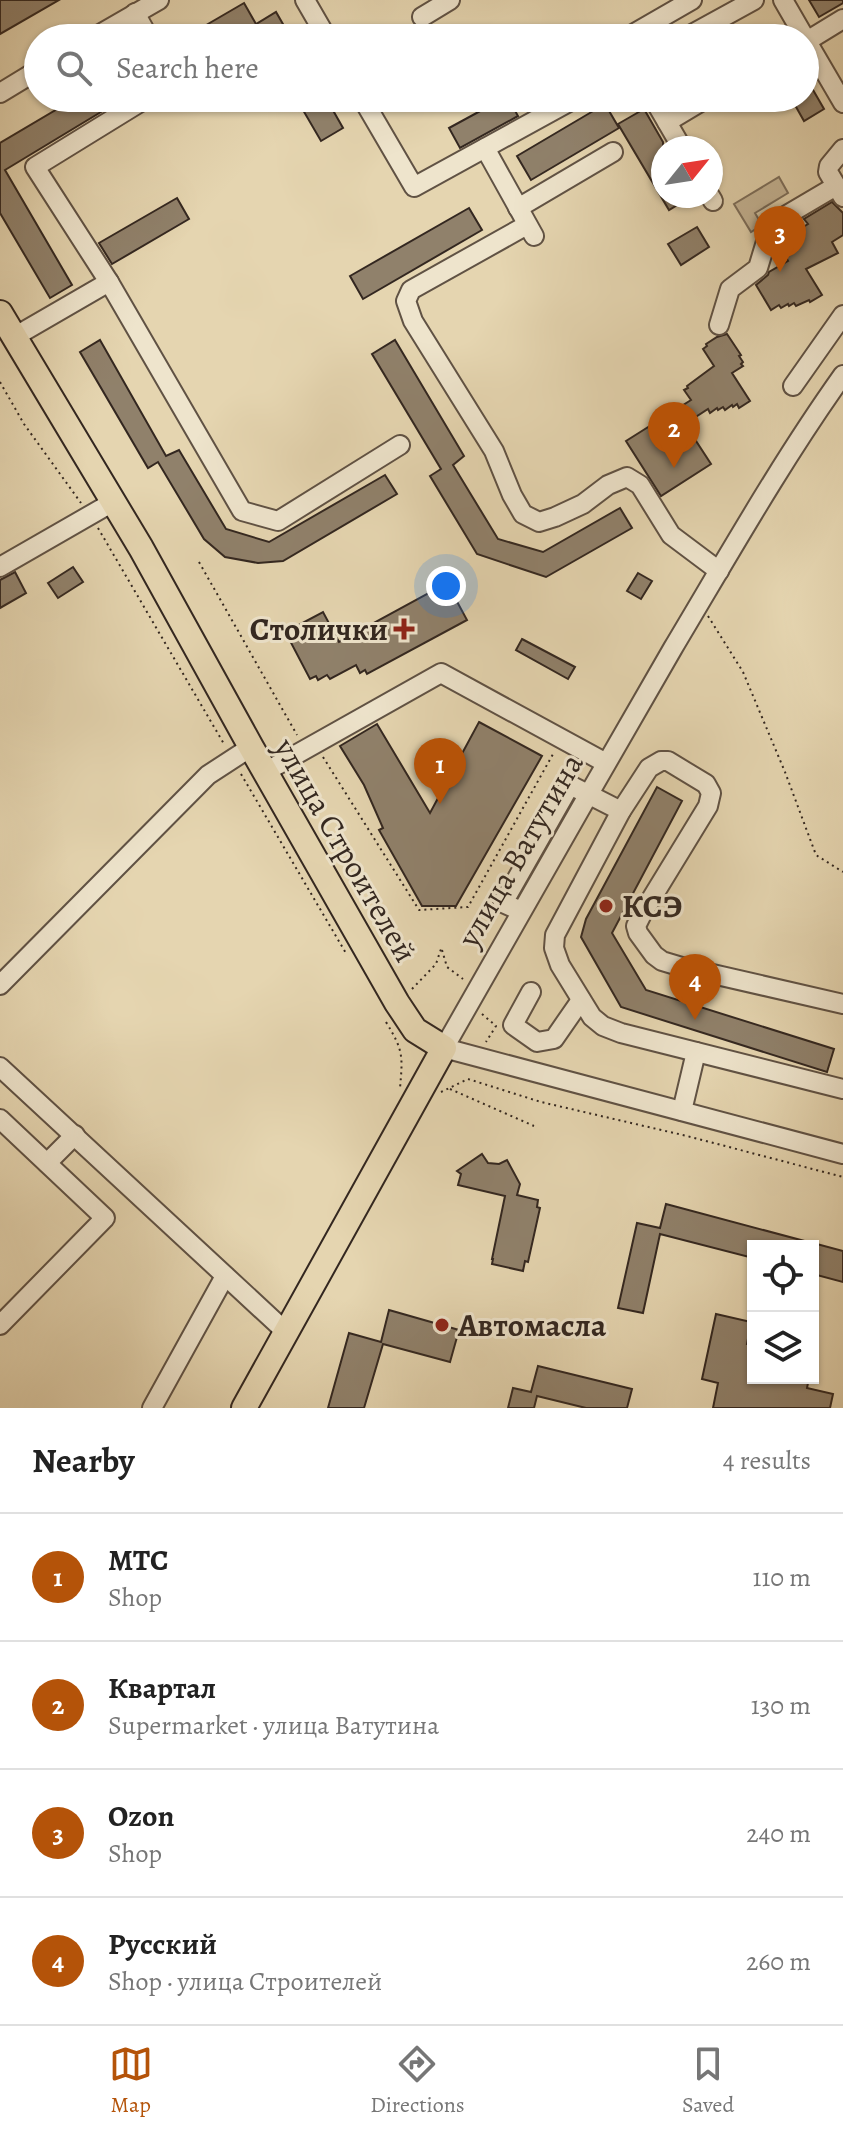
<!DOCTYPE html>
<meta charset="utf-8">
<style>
body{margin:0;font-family:Alegreya,serif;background:#f2f2f2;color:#222}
.controls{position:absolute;right:24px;bottom:24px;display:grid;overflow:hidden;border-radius:0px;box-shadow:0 2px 6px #0004}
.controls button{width:72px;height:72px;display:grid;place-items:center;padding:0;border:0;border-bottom:2px solid #e0e0e0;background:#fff;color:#222;font:40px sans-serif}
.compass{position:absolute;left:651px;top:136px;width:72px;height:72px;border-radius:50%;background:#fff;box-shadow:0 2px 6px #0004;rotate:60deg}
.you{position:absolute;left:446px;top:586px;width:28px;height:28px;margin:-20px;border:6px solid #fff;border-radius:50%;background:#1a73e8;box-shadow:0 0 0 12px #1a73e833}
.badge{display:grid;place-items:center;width:52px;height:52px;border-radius:50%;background:#b45309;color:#fff;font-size:26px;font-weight:700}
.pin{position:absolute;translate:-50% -66px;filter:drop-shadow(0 2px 4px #0008)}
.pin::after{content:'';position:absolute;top:42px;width:28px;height:24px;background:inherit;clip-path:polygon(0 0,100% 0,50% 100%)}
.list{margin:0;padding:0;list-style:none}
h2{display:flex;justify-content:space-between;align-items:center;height:104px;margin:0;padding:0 32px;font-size:34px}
h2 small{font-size:26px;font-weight:400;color:#767676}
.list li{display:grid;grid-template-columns:52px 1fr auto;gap:24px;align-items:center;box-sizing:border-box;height:128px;padding:0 32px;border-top:2px solid #e0e0e0}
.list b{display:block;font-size:30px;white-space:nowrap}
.list p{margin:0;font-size:26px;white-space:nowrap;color:#767676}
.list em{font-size:26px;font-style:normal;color:#767676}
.icon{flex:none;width:44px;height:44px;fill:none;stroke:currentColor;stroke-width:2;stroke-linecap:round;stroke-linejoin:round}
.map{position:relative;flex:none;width:843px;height:1408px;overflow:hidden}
.search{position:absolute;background:#fff;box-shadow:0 2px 6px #0004;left:24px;right:24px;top:24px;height:88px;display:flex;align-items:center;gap:20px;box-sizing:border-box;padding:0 28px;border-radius:44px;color:#767676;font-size:30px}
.sheet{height:616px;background:#fff}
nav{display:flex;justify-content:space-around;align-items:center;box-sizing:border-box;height:112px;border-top:2px solid #e0e0e0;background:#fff;font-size:22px;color:#767676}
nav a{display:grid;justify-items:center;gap:4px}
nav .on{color:#b45309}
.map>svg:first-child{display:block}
</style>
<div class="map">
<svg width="843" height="1408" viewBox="0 0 843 1408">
<rect width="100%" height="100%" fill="#e5d5b0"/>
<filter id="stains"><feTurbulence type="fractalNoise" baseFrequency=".0025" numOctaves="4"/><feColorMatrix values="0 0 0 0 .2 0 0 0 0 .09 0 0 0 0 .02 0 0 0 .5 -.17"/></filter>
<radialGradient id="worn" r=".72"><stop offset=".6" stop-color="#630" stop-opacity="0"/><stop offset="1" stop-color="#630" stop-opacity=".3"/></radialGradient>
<polygon fill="#c7b798" stroke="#7d6f5c" stroke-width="2" points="779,177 788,193 755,213 762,225 751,232 734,204"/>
<g fill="#90816b" stroke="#332720" stroke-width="2">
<polygon points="0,0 59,0 0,34"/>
<polygon points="809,0 843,0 843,3 819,17"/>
<polygon points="244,3 256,24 276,12 291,38 261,38 255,26 249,25 239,29 234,38 184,38"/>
<polygon points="805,76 824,109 804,121 791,98 805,98"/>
<polygon points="76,98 124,98 5,170 72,285 50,298 0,213 0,143"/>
<polygon points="296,98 326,98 343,128 321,141"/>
<polygon points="504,98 508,98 518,116 460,148 449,128"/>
<polygon points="605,104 619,128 531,180 517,156"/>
<polygon points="644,109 663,142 663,196 692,196 669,210 618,124"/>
<polygon points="177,198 189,219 112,264 99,243"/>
<polygon points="832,202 843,213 843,235 832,242 838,253 806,269 822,295 810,302 809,300 796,306 794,303 789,306 788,304 781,308 779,305 771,310 756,285 768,275 769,272 788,261 779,245 783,242 782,240 808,224 804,219"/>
<polygon points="469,208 482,230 363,299 350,276"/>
<polygon points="697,227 709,247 681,265 668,244"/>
<polygon points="727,334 741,355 739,356 743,362 741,364 743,366 732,373 750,401 739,408 737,404 733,407 732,405 725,410 723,407 718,410 717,408 710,413 708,409 685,424 711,464 661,496 626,441 691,400 684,390 688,388 687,386 714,366 703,349 707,346 706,344 717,337"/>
<polygon points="100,340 166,456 179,450 226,529 269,542 385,475 397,494 283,561 258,563 225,557 204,539 158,462 148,468 80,352"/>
<polygon points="395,340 464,456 453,465 498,539 543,552 620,508 632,528 546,577 477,554 430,476 441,469 372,354"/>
<polygon points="73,567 83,582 58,598 48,583"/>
<polygon points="15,572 26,593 0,608 0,580"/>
<polygon points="638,573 652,581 641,599 627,591"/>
<polygon points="447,583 467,620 367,674 365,670 360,673 356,665 330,679 327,675 318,680 316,676 310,679 288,637 298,632 295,627 323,612 339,642"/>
<polygon points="522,639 575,667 568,679 516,650"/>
<polygon points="479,722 542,756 456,906 422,906 379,830 383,828 364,785 340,746 377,724 430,813"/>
<polygon points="657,787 682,801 612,933 646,990 834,1049 827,1072 621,1007 581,937 586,919"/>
<polygon points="482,1154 488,1163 499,1164 507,1160 520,1184 517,1195 538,1200 537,1207 540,1208 528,1262 525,1261 523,1271 492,1264 493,1259 492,1259 505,1196 458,1185 461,1174 457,1171"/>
<polygon points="666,1204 812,1243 811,1246 753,1246 753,1258 660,1234 643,1313 618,1308 637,1223 660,1228"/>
<polygon points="813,1243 843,1251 843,1282 813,1274"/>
<polygon points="389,1310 459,1330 450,1362 383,1344 364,1408 328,1408 349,1333 381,1342"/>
<polygon points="716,1314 751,1322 747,1344 753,1346 753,1378 809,1378 807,1388 833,1394 830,1408 713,1408 718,1383 702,1379"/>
<polygon points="538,1366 632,1389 627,1408 586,1408 537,1396 534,1408 508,1408 513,1388 531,1392"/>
</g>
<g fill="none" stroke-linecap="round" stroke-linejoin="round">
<defs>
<g id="minor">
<polyline points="305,0 327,38"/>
<polyline points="783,0 805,38"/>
<polyline points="135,13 149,38"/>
<polyline points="422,17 450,0"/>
<polyline points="93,38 159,0"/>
<polyline points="246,38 247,37"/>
<polyline points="626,38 692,0"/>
<polyline points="685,38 754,0"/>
<polyline points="805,38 843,103"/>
<polyline points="807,41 843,19"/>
<polyline points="0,93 38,70"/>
<polyline points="362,98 414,187 576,98"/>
<polyline points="653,98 682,148"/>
<polyline points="667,122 707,98"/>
<polyline points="485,148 534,236"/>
<polyline points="843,149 829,166 828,172 843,197"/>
<polyline points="710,196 713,201"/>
<polyline points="518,208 613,152"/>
<polyline points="527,225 411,290 406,301 413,321 494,451 512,495 523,514 539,522 555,517 583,504 608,485 627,477 640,485 671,535 719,571"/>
<polyline points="109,282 242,511 278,521 400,445"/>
<polyline points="719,325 730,289 758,268 768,235 772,226 780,219 836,186"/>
<polyline points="14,337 109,282 35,167 147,98"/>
<path d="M843,375c-62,87 -115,181 -170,273 -77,133 -153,266 -229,400l399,106"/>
<polyline points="793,386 843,315"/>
<polyline points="0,567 113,502"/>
<polyline points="265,772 441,673 606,763"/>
<polyline points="521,911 503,903 570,785 621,811"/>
<polyline points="0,985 208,775 251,747"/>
<polyline points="531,992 513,1025 537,1042 554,1039 581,1000"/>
<polyline points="843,1004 682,967 662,961 654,955 638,933 636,926 642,914 708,806 711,793 706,784 668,761 661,761 649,768 621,811 555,935 554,948 560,965 592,1017 603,1026 621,1033 843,1089"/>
<polyline points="0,1067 285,1331"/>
<polyline points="682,1111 696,1052"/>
<polyline points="0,1119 105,1218 0,1325"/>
<polyline points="47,1163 75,1135"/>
<polyline points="152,1408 225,1276"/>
</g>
<polyline id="major" points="0,313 141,548 251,747 397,1003 415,1030 444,1048 244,1408"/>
</defs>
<use href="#minor" stroke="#605244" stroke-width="22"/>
<use href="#major" stroke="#332720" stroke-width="28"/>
<g stroke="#332720" stroke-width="2" stroke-dasharray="2 4" stroke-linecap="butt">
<polyline points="0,382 24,424 81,503"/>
<polyline points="98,528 224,744"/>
<polyline points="199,562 297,735"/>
<polyline points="708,616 743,672 785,772 816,855 843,872"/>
<polyline points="323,757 419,910 468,907 553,754"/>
<polyline points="241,774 347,955"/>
<polyline points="442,950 447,967 463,979"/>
<polyline points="412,989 436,964 441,949"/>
<polyline points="482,1014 496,1026 486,1042"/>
<path d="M386,1022c17,28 17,33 14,66"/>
<polyline points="450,1089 534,1126"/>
<polyline points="441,1092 468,1079 541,1102 687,1136 843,1177"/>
</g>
<use href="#minor" stroke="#eee4cc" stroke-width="18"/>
<use href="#major" stroke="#e5d5b0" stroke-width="24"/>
</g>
<g fill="#8f2418" stroke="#eee4cc" stroke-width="3">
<path d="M400 617h8v8h8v8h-8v8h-8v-8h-8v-8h8z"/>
<circle cx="606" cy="906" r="8"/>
<circle cx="442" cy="1325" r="8"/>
</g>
<g text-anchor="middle" stroke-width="6" stroke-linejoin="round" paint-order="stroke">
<g font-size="32" font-weight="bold" fill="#332720" stroke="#eee4cc" text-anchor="start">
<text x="388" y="640" text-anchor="end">Столички</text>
<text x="622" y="917">КСЭ</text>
<text x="458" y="1336">Автомасла</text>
</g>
<g font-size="32" fill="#332720" stroke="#eee4cc">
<text transform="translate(346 850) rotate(60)" y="11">улица Строителей</text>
<text transform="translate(520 850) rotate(-60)" y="11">улица Ватутина</text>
</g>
</g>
<rect width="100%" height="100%" filter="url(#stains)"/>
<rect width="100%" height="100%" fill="url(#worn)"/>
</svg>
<div class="controls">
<button><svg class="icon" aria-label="locate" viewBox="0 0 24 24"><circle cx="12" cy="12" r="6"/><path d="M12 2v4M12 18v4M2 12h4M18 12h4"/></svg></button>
<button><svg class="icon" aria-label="layers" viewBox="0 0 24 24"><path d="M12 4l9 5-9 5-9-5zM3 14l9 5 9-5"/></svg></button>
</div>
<svg class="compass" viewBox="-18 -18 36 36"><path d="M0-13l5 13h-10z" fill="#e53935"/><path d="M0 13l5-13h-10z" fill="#767676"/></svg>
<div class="you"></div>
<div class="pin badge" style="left:440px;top:804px">1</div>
<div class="pin badge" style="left:674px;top:468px">2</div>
<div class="pin badge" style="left:780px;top:272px">3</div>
<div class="pin badge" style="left:695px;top:1020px">4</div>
<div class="search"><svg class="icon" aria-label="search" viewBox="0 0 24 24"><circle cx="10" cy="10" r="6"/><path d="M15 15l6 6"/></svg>Search here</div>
</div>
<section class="sheet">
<h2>Nearby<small>4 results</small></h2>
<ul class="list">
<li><span class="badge">1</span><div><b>МТС</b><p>Shop</p></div><em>110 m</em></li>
<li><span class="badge">2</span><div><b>Квартал</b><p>Supermarket · улица Ватутина</p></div><em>130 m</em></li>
<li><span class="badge">3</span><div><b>Ozon</b><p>Shop</p></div><em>240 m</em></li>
<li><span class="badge">4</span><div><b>Русский</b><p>Shop · улица Строителей</p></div><em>260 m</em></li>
</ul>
</section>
<nav>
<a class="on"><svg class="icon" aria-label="map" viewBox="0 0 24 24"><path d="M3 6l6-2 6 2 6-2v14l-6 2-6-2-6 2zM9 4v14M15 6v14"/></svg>Map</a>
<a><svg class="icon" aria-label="directions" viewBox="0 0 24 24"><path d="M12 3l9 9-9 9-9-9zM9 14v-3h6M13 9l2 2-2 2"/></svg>Directions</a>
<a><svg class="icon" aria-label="saved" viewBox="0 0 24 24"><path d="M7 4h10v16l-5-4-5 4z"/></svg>Saved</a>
</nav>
